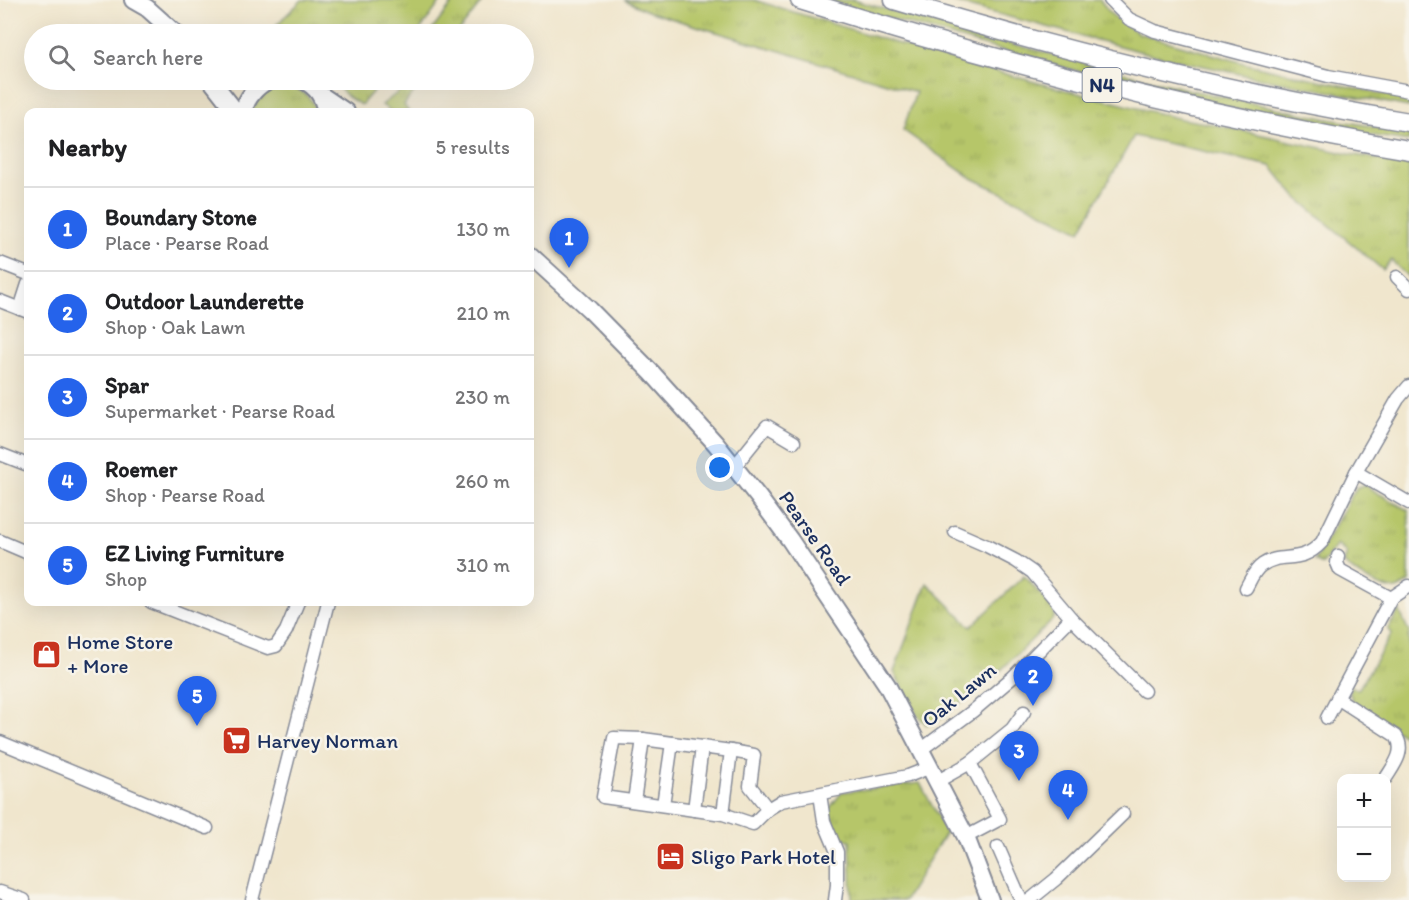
<!DOCTYPE html>
<meta charset="utf-8">
<style>
body{margin:0;font-family:Itim,sans-serif;background:#f2f2f2;color:#202124}
.controls{position:absolute;right:18px;bottom:18px;display:grid;overflow:hidden;border-radius:12px;box-shadow:0 6px 24px #0002}
.controls button{width:54px;height:54px;display:grid;place-items:center;padding:0;border:0;border-bottom:2px solid #e0e0e0;background:#fff;color:#202124;font:30px sans-serif}
.you{position:absolute;left:720px;top:468px;width:21px;height:21px;margin:-15px;border:4px solid #fff;border-radius:50%;background:#1a73e8;box-shadow:0 0 0 9px #1a73e833}
.badge{display:grid;place-items:center;width:39px;height:39px;border-radius:50%;background:#2563eb;color:#fff;font-size:20px;font-weight:700}
.pin{position:absolute;translate:-50% -50px;filter:drop-shadow(0 2px 3px #0008)}
.pin::after{content:'';position:absolute;top:32px;width:21px;height:18px;background:inherit;clip-path:polygon(0 0,100% 0,50% 100%)}
.list{margin:0;padding:0;list-style:none}
h2{display:flex;justify-content:space-between;align-items:center;height:78px;margin:0;padding:0 24px;font-size:26px}
h2 small{font-size:20px;font-weight:400;color:#757577}
.list li{display:grid;grid-template-columns:39px 1fr auto;gap:18px;align-items:center;box-sizing:border-box;height:84px;padding:0 24px;border-top:2px solid #e0e0e0}
.list b{display:block;font-size:22px;white-space:nowrap}
.list p{margin:0;font-size:20px;white-space:nowrap;color:#757577}
.list em{font-size:20px;font-style:normal;color:#757577}
.icon{flex:none;width:33px;height:33px;fill:none;stroke:currentColor;stroke-width:2;stroke-linecap:round;stroke-linejoin:round}
.map{position:relative;flex:none;width:1409px;height:900px;overflow:hidden}
.search{position:absolute;background:#fff;box-shadow:0 6px 24px #0002;left:24px;top:24px;width:510px;height:66px;display:flex;align-items:center;gap:15px;box-sizing:border-box;padding:0 21px;border-radius:33px;color:#757577;font-size:22px}
.panel{position:absolute;background:#fff;box-shadow:0 6px 24px #0002;left:24px;top:108px;width:510px;height:498px;border-radius:12px}
.map>svg:first-child{display:block}
</style>
<div class="map">
<svg width="1409" height="900" viewBox="0 0 1409 900">
<defs>
<pattern id="grass-tufts" width="24" height="20" patternUnits="userSpaceOnUse" patternTransform="scale(1.5)"><rect width="24" height="20" fill="#b6c669"/><path d="M3 7l-1-3M5 7V3M7 7l1-3M15 17l-1-3M17 17v-4M19 17l1-3" fill="none" stroke="#9caa5d"/></pattern>
</defs>
<rect width="100%" height="100%" fill="#f7f3e8"/>
<filter id="ink" filterUnits="userSpaceOnUse"><feTurbulence type="fractalNoise" baseFrequency=".0167" numOctaves="2"/><feDisplacementMap in="SourceGraphic" scale="12" xChannelSelector="R" yChannelSelector="G"/><feConvolveMatrix kernelMatrix="1 2 1 2 8 2 1 2 1" color-interpolation-filters="sRGB"/></filter>
<filter id="wash" filterUnits="userSpaceOnUse"><feTurbulence type="fractalNoise" baseFrequency=".008" numOctaves="4" result="noise"/><feDisplacementMap in="SourceGraphic" scale="24" xChannelSelector="R" yChannelSelector="G"/><feGaussianBlur stdDeviation="1.35" result="paint"/><feColorMatrix in="noise" values="0 0 0 0 0 0 0 0 0 0 0 0 0 0 0 0 0 1.4 0 .05"/><feComposite in="paint" operator="in"/></filter>
<g filter="url(#wash)">
<rect width="100%" height="100%" fill="#f0e6cd"/>
<g fill="url(#grass-tufts)" stroke="#687a64" stroke-width="1.5">
<polygon points="302,0 442,0 417,34 267,34"/>
<polygon points="455,0 483,0 457,34 429,34"/>
<polygon points="624,0 754,0 932,54 1050,86 1181,119 1212,124 1349,154 1409,164 1409,278 1391,260 1383,270 1296,197 1271,166 1134,136 1080,231 968,176 903,130 916,92 650,12"/>
<path d="M826,0h27l136,38 201,52 143,30 76,12v9c-198,-28 -391,-85 -583,-141z"/>
<polygon points="945,0 1100,0 1112,15 1138,33 1247,64 1409,100 1409,107 1240,74 1146,53"/>
<polygon points="332,80 383,80 361,105 348,97"/>
<polygon points="410,80 423,80 404,105 409,112 392,112 382,105 406,86"/>
<path d="M279,86c18,0 33,8 37,26h-64c4,-14 13,-21 27,-26z"/>
<path d="M1364,485l45,26v71c-4,2 -9,6 -13,7 -12,3 -44,-17 -52,-26l3,-10 -10,-8 -15,20 -7,-4 38,-68 4,-6z"/>
<polygon points="1024,576 1054,609 1054,618 999,672 934,724 927,725 917,715 894,672 927,583 971,627"/>
<polygon points="1399,610 1409,632 1409,739 1352,701 1349,690 1351,686 1358,690 1392,633 1388,629"/>
<polygon points="920,783 946,832 905,900 852,900 850,840 837,837 829,809 842,792"/>
</g>
</g>
<g filter="url(#ink)">
<g fill="none" stroke-linecap="round" stroke-linejoin="round">
<defs>
<g id="minor">
<polyline points="1110,0 1129,19 1155,31 1328,76 1409,91"/>
<polyline points="0,263 28,274"/>
<polyline points="1397,277 1409,289"/>
<polyline points="0,301 28,312"/>
<polyline points="20,309 28,284"/>
<polyline points="0,454 28,465"/>
<polyline points="734,467 767,426 794,442"/>
<polyline points="1356,472 1409,503"/>
<polyline points="955,532 987,546 1016,561 1032,572 1071,618 1144,691"/>
<polyline points="0,541 28,553"/>
<polyline points="1338,556 1337,563 1340,570 1391,598"/>
<path d="M1246,588c4,-7 8,-18 16,-23 20,-14 38,1 60,-23l34,-70 42,-73 11,-13"/>
<polyline points="151,602 268,648 276,646 286,631 298,602"/>
<path d="M1337,698l59,38c10,15 -2,29 -10,42"/>
<polyline points="1327,718 1391,598 1409,586"/>
<polyline points="0,742 207,828"/>
<polyline points="922,749 973,711 1013,677 1071,618"/>
<polyline points="731,751 754,755 750,786 768,809"/>
<polyline points="970,763 1012,729 1024,712"/>
<polyline points="938,781 970,763 1000,819 966,837"/>
<polyline points="820,794 824,821 837,852 837,885 835,900"/>
<polyline points="634,801 643,739"/>
<polyline points="663,805 672,743"/>
<polyline points="694,810 702,747"/>
<polyline points="723,814 731,751 643,739 614,738 603,797 723,814 753,824 768,809 781,801 908,776 931,767"/>
<polyline points="998,847 1021,900"/>
<polyline points="0,892 24,900"/>
<polyline points="252,900 328,602"/>
<polyline points="1030,900 1056,879 1123,814"/>
</g>
<g id="major">
<polyline points="133,0 147,8 176,34"/>
<polyline points="211,80 236,112"/>
<path d="M303,80c14,7 20,17 23,32"/>
<polyline points="321,95 346,112"/>
<path d="M243,112c4,-15 12,-25 26,-32"/>
<polyline points="530,255 590,310 652,373 716,444 759,498 790,540 887,685 966,837 990,900"/>
</g>
<g id="highway">
<path d="M800,0c200,63 403,115 609,150"/>
<path d="M894,0c168,51 341,94 515,122"/>
</g>
</defs>
<use href="#minor" stroke="#868a96" stroke-width="15"/>
<use href="#major" stroke="#868a96" stroke-width="20"/>
<use href="#highway" stroke="#868a96" stroke-width="21"/>
<use href="#minor" stroke="#fff" stroke-width="12"/>
<use href="#major" stroke="#fff" stroke-width="16"/>
<use href="#highway" stroke="#fff" stroke-width="18"/>
</g>
</g>
<defs>
<symbol id="shop-square" viewBox="-11 -11 22 22"><rect x="-9" y="-9" width="18" height="18" rx="4" fill="#c8321e" stroke="#f7f3e8"/><path d="M-5-2.5h2.3a2.7 3.5 0 0 1 5.4 0H5L5.5 6h-11ZM-1.5-2.5h3a1.5 2.3 0 0 0-3 0Z" fill="#fff"/></symbol>
<symbol id="supermarket-square" viewBox="-11 -11 22 22"><rect x="-9" y="-9" width="18" height="18" rx="4" fill="#c8321e" stroke="#f7f3e8"/><path d="M-6-5.5h2.5l.6 2H6L4.5 2H-2.5L-4.4-4H-6ZM-1.5 3.2a1.3 1.3 0 1 0 .1 0ZM3 3.2a1.3 1.3 0 1 0 .1 0Z" fill="#fff"/></symbol>
<symbol id="hotel-square" viewBox="-11 -11 22 22"><rect x="-9" y="-9" width="18" height="18" rx="4" fill="#c8321e" stroke="#f7f3e8"/><path d="M-6-4.5h1.5V1H6V5H4.5V3h-9V5H-6ZM-4 0a1.8 1.8 0 1 1 3.6 0ZM.5 0V-2.5h3Q6-2.5 6 0Z" fill="#fff"/></symbol>
</defs>
<g fill-rule="evenodd">
<use href="#shop-square" x="30" y="638" width="33" height="33"/>
<use href="#supermarket-square" x="220" y="724" width="33" height="33"/>
<use href="#hotel-square" x="654" y="840" width="33" height="33"/>
</g>
<g text-anchor="middle" stroke-width="5" stroke-linejoin="round" paint-order="stroke">
<rect fill="#f7f3e8" stroke="#5d6a87" stroke-width="1.5" x="1082.5" y="68" width="39" height="34" rx="4.5"/>
<g font-size="20" font-weight="bold" fill="#1b2f5e">
<text x="1102" y="92">N4</text>
</g>
<g font-size="21" fill="#1b2f5e" stroke="#f7f3e8">
<text transform="translate(815 538) rotate(55)" y="7">Pearse Road</text>
<text transform="translate(959 695) rotate(-39)" y="7">Oak Lawn</text>
</g>
<g font-size="21" fill="#1b2f5e" stroke="#f7f3e8" text-anchor="start">
<text x="67" y="649">Home Store<tspan x="67" dy="24">+ More</tspan></text>
<text x="257" y="748">Harvey Norman</text>
<text x="691" y="864">Sligo Park Hotel</text>
</g>
</g>
</svg>
<div class="controls">
<button>+</button>
<button>−</button>
</div>
<div class="you"></div>
<div class="pin badge" style="left:569px;top:268px">1</div>
<div class="pin badge" style="left:1033px;top:706px">2</div>
<div class="pin badge" style="left:1019px;top:781px">3</div>
<div class="pin badge" style="left:1068px;top:820px">4</div>
<div class="pin badge" style="left:197px;top:726px">5</div>
<div class="search"><svg class="icon" aria-label="search" viewBox="0 0 24 24"><circle cx="10" cy="10" r="6"/><path d="M15 15l6 6"/></svg>Search here</div>
<section class="panel">
<h2>Nearby<small>5 results</small></h2>
<ul class="list">
<li><span class="badge">1</span><div><b>Boundary Stone</b><p>Place · Pearse Road</p></div><em>130 m</em></li>
<li><span class="badge">2</span><div><b>Outdoor Launderette</b><p>Shop · Oak Lawn</p></div><em>210 m</em></li>
<li><span class="badge">3</span><div><b>Spar</b><p>Supermarket · Pearse Road</p></div><em>230 m</em></li>
<li><span class="badge">4</span><div><b>Roemer</b><p>Shop · Pearse Road</p></div><em>260 m</em></li>
<li><span class="badge">5</span><div><b>EZ Living Furniture</b><p>Shop</p></div><em>310 m</em></li>
</ul>
</section>
</div>
